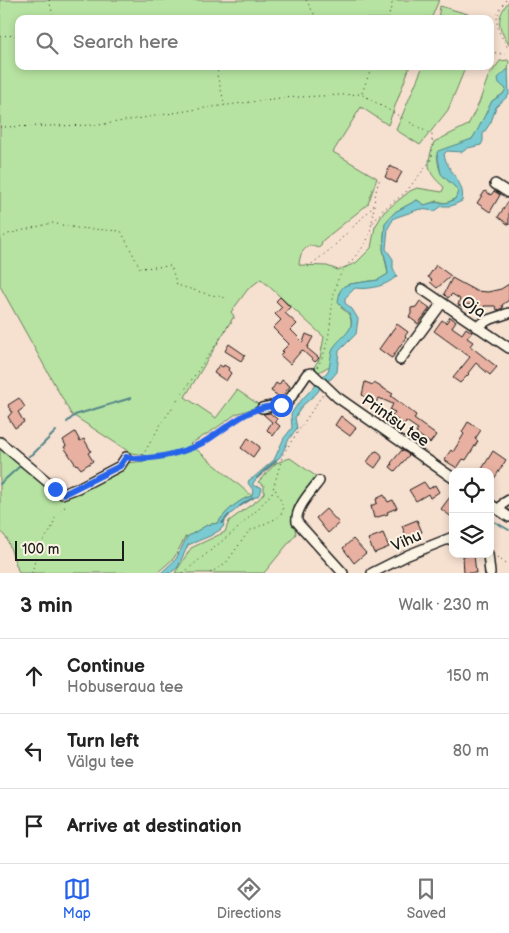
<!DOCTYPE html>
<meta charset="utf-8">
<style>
body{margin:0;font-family:"Balsamiq Sans",sans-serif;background:#f2f2f2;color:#222}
.controls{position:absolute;right:15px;bottom:15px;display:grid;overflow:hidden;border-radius:10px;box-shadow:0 2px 8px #0003}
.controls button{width:45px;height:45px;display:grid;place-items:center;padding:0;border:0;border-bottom:1px solid #e0e0e0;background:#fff;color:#222;font:25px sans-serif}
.scale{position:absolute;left:15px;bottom:12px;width:109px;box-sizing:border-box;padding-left:5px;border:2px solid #1c1c1c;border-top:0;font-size:14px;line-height:18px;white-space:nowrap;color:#1c1c1c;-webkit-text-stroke:4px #fcf5e5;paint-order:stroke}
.stop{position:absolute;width:15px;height:15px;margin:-11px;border:4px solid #2563eb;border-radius:50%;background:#fff}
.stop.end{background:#2563eb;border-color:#fff;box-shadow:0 1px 5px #0008}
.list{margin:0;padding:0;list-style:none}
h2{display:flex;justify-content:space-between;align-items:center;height:65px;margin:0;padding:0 20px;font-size:21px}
h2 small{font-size:16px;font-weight:400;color:#767676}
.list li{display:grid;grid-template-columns:32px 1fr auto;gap:15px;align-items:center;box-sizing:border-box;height:75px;padding:0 20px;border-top:1px solid #e0e0e0}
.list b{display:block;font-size:19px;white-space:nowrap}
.list p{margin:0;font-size:16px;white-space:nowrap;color:#767676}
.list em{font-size:16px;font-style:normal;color:#767676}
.icon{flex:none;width:28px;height:28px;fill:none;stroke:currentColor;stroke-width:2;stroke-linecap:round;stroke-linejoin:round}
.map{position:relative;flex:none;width:509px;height:573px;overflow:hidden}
.search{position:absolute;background:#fff;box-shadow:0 2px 8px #0003;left:15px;right:15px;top:15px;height:55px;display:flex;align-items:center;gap:12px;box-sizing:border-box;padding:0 18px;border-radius:10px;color:#767676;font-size:19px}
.sheet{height:290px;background:#fff}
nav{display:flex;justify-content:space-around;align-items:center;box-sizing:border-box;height:70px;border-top:1px solid #e0e0e0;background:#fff;font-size:14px;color:#767676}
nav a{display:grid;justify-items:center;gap:2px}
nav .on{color:#2563eb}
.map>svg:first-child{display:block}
</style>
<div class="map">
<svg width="509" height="573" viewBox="0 0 509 573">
<rect width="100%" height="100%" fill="#f6e0d0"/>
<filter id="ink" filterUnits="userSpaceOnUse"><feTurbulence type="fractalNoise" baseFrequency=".02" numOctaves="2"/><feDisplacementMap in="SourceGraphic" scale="10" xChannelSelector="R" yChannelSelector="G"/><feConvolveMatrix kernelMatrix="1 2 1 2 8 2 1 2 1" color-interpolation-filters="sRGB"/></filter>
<g filter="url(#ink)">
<g fill="#b6e3a1" stroke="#69805e">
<path d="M0,0h439l-8,19h-412v47h391l-22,59 -27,-18 -28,45 44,26 -9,26 -46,37 -1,5 -3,2 -8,-3c-9,6 -10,10 -11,20l28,1 11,4 18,-7 15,-15 4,-21 9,-15 26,-21 7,-3 25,4 2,-5c-19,-16 -17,-23 -10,-45l34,-17 11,-22 9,-26 12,-16 8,-1 1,2 -3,27 -3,5 -11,7 -13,28 -7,10 -35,14c1,8 1,18 7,24 5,5 11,8 14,15l-3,7 -9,4 -9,-2 -12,4 -8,-5 -22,12 -10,11 -2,26 5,25 -10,6 -28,4 -9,24c9,5 12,12 9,22l-17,20 -2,15 -12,7 -5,-5 6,-9 4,-21 -63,-58 -13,10 -17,23 3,4 -49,81 31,21 21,-28 24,16 -25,8 -24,17 -22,13 62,52c-13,3 -28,17 -34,27l-11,2 -20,12 -1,-1 -12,22 -17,15h-138l-12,-34 -7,-9v-84l57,48 70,-31 17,-2 1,-6 -14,-2 -60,-39 -71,-128z"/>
<path d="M509,1v44c-11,-18 -14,-26 0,-44z"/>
<polygon points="440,6 478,17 478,19 438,19"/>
<polygon points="423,66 466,66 448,110 420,145 396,130"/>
<polygon points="290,458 317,477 293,516 296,534 264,573 175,573 191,548 225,532 229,521 259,499 264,493 264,485 258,482 276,463"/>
</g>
<path fill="#79cbd1" stroke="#548589" d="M508,69l1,26 -13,12 -5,15 -8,12v7l-2,4 -13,3 -6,4 -15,-1 -3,3c3,18 22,28 18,47l-11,5h-9l-7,5 -15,-2 -26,9 -6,10 -2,21 7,10v9l4,8c-11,10 -27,14 -42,12l-10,10v5l7,6 6,10 -2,15 -17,17 -2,21 -6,7 -7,3 -7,11 -14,12 -6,9 -2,4 2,10 -8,11 -9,18 -17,14 -10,12v3l8,1 1,2 -4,7 -12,5 -20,17 -3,9 -3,3 -10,6 -22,9 -10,22 -7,6h-10l15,-14 11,-22 20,-12 11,-2c6,-10 21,-24 34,-27l1,-6 -5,-7 1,-3 4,-2 21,-18 10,-22 8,-10 -1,-14 6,-9 31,-34c3,-8 2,-17 6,-24 7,-11 24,-18 15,-33 -3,-5 -8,-6 -11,-12l2,-11 4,-5 6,-2 28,-4 10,-6 -1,-8 -4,-17 2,-26 10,-11 22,-12 8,5c13,-6 18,2 30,-6l3,-7 -1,-3 -16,-15 -4,-21 1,-2 34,-12 6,-10 14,-28 11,-7 3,-5 -7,-6 -1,-5z"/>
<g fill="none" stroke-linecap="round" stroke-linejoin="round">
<g stroke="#548589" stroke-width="2">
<polyline points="67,422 75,415 131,398"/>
<polyline points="29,456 33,454 56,431"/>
<polyline points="257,478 276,461"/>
<polyline points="0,484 20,466"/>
<polyline points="240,506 253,498"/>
<polyline points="495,522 509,530"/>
<polyline points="222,523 229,515"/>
</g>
</g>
<g fill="#e8b0a0" stroke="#1c1c1c">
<polygon points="390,166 402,172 396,183 385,177"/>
<polygon points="485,191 491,195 494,191 500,195 490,212 477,203"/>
<polygon points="509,200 509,225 498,217"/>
<polygon points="436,265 451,276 437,288 430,282 432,280 428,277"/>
<polygon points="452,278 476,291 488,292 501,289 509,284 509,300 502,305 503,308 497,310 495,306 484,306 483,311 477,311 477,308 472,305 466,304 464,307 458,305 460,299 452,294 448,298 444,294"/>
<polygon points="280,297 290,307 285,313 297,324 291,330 303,342 306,334 313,337 307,348 319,358 315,362 302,350 290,364 280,355 283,352 282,351 289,344 273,328 281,320 275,314 282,307 276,301"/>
<polygon points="420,301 430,308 418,324 409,317 411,314 411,308 416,307"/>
<polygon points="450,317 456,321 452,327 462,334 466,328 472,332 467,338 473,342 470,346 497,367 490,375 476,363 468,373 469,374 460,383 453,378 470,357 434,331 442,320 446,323"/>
<polygon points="397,324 408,332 405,336 406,337 392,358 390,357 379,349"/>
<polygon points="229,344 245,355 241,361 225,351"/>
<polygon points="219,365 223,367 224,365 229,368 228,370 231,373 226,381 214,373"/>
<polygon points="282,380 290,386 281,398 271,391 276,383 279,385"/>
<polygon points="365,382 373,385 374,383 393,394 391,396 416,415 414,419 436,435 430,443 416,433 418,429 406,421 404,425 392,416 395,412 390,410 393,404 379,398 375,404 366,399 366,398 362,395"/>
<polygon points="19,398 25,407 18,412 24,422 15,428 8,417 12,412 8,405"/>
<polygon points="270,413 277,419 275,422 280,426 273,436 267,430 272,422 263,414"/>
<polygon points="341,416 356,428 350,436 335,425"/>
<polygon points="468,422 481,430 475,439 478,441 466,460 463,459 457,468 444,460 451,450 453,452 464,434 462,432"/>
<polygon points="75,432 80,441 84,439 91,451 88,453 93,461 81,469 77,464 76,465 64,447 66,446 63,440"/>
<polygon points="248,438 260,447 253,457 241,448"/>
<polygon points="402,450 409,455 395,471 390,467 392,464 391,463"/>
<polygon points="377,451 381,454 382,458 375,468 367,462 374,452"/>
<polygon points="493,451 506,460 490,485 490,472 480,472"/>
<polygon points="424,482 429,489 435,485 439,492 430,498 428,494 416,501 409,490"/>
<polygon points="453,493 453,518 441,509"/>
<polygon points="384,495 388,502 393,500 397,508 387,512 388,514 374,518 371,506 377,503 376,499"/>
<polygon points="326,509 339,523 328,533 316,518"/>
<polygon points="417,520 422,532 407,538 402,526"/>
<polygon points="383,533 389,547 374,553 368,539"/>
<polygon points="353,539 366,553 354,563 343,548"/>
<polygon points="474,555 476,573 464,573 463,556"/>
</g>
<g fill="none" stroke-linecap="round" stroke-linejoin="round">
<defs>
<g id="minor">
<polyline points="495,184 509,193"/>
<polyline points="422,289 509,348"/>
<polyline points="476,327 488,320 509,313"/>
<polyline points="400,360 442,303"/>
<polyline points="262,408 287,403 307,374 312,373 337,397 453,478"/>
<polyline points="0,442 62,494 78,488 120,466 126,457"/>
<path d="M319,481c-8,11 -24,27 -22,41l46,51"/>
<polyline points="490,504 509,517"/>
<polyline points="499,510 504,503 509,500"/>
<polyline points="488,554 490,573"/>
<polyline points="372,573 408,555 453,537"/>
</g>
</defs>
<use href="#minor" stroke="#1c1c1c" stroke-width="12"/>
<g stroke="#1c1c1c" stroke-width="1" stroke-dasharray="1 4" stroke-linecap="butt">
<polyline points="49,0 54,19"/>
<polyline points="306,0 317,19"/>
<path d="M506,0c-16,20 -8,30 3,50"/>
<polyline points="388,19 393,0"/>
<polyline points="0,36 19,35"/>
<polyline points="490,52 509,55"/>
<polyline points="219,66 217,75 225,105"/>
<polyline points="362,93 372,66"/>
<polyline points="0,127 99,125 198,109 280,98 361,94 432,135 432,158 429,163 405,193 383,210 372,224"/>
<polyline points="0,239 8,234 52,223 77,228 121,231 140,268 171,266 177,285 207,294 227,298"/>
<polyline points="308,267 332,248 374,206"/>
<path d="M317,367c17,-25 11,-58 20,-85 5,-15 24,-28 31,-44 5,-14 5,-27 7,-41 1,-7 3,-13 5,-19"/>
<path d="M135,459c19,3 58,-10 75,-21 15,-9 26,-21 43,-27"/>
<polyline points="140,460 161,424 235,317"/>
<polyline points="490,521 493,517"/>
<polyline points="490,525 492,546"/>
<polyline points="497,557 509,566"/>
<polyline points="32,573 38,548 51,530 57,513 65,507 65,503"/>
<polyline points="183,573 237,529 257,510 272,493 283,454 323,394"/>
<polyline points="210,573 226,563 249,531 275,519 280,515 283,511 282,503 274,487"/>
</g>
<use href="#minor" stroke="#fcf5e5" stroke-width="9"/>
</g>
</g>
<g fill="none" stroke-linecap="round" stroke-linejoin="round" filter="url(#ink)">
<path stroke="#2563eb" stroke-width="6" d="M55,489l9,5 56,-28 6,-9c25,5 65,-5 86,-20 25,-17 37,-30 69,-32"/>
</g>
<g text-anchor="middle" stroke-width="4" stroke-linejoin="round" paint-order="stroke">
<g font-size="16" fill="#1c1c1c" stroke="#fcf5e5">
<text transform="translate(474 306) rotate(34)" y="6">Oja</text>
<text transform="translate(396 420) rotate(35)" y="6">Printsu tee</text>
<text transform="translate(406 540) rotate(-24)" y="6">Vihu</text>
</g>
</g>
</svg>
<div class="controls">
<button><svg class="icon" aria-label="locate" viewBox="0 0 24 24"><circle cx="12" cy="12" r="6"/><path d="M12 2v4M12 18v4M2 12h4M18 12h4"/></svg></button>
<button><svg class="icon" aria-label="layers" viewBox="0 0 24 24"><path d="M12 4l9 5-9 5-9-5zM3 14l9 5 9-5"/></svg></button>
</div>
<div class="scale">100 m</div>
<div class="stop" style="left:281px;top:405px"></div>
<div class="stop end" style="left:55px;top:489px"></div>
<div class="search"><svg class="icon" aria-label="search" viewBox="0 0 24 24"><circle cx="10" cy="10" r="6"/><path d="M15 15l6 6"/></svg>Search here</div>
</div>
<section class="sheet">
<h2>3 min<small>Walk · 230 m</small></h2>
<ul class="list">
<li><svg class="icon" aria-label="ahead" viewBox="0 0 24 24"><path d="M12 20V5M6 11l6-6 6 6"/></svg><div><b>Continue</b><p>Hobuseraua tee</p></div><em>150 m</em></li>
<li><svg class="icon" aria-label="left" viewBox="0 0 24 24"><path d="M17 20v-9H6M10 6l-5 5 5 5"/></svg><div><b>Turn left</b><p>Välgu tee</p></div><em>80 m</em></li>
<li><svg class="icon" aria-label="arrive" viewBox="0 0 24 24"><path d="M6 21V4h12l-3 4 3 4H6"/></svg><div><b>Arrive at destination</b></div></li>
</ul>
</section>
<nav>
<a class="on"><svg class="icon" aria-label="map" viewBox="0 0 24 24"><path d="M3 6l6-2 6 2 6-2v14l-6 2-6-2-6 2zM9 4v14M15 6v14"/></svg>Map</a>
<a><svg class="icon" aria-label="directions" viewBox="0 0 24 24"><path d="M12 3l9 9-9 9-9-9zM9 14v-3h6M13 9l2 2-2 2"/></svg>Directions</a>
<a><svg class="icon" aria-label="saved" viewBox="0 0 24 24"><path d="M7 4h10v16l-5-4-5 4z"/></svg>Saved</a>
</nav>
